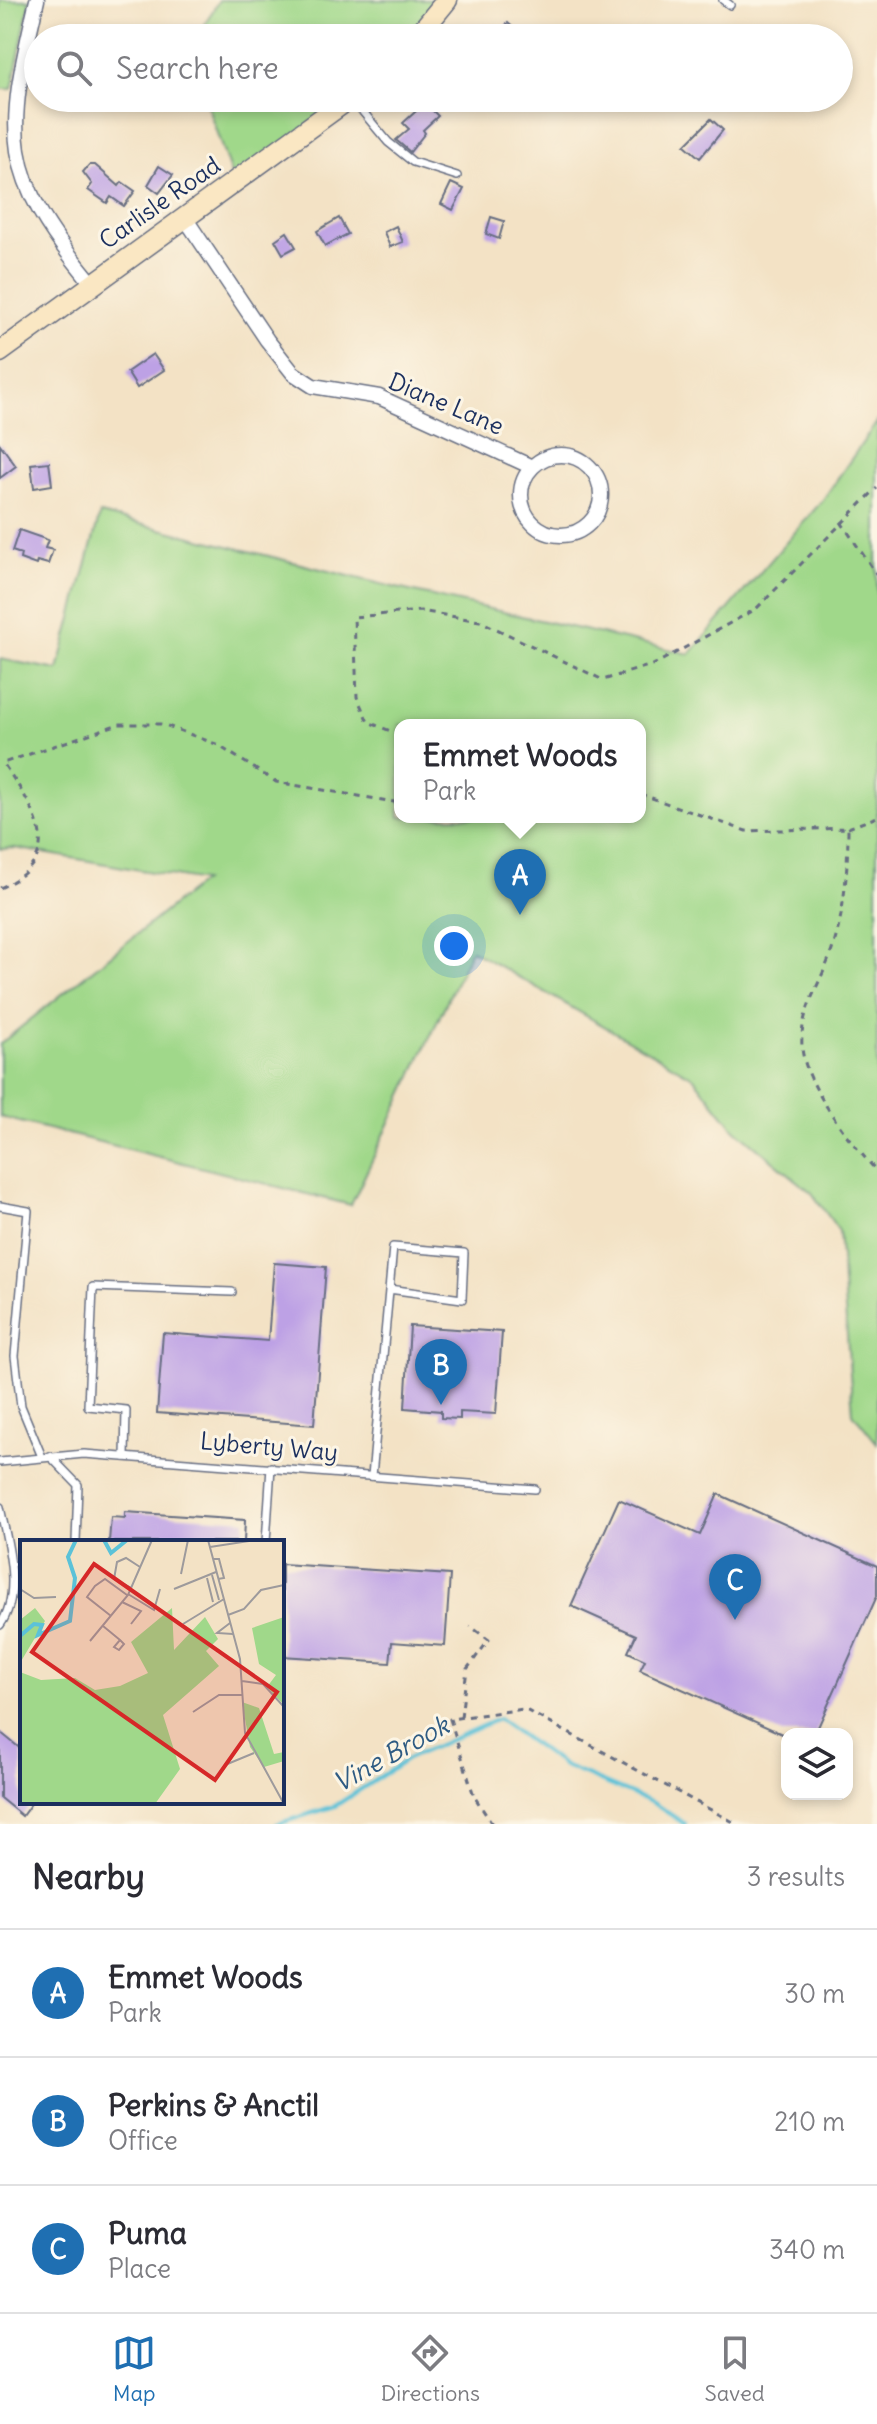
<!DOCTYPE html>
<style>
body{margin:0;font-family:Delius,sans-serif;background:#f7f7f7;color:#2b2b33}
.controls{position:absolute;right:24px;bottom:24px;display:grid;overflow:hidden;border-radius:16px;box-shadow:0 4px 12px #0003}
.controls button{width:72px;height:72px;display:grid;place-items:center;padding:0;border:0;border-bottom:2px solid #e1e1e2;background:#fff;color:#2b2b33;font:40px sans-serif}
.you{position:absolute;left:454px;top:946px;width:28px;height:28px;margin:-20px;border:6px solid #fff;border-radius:50%;background:#1a73e8;box-shadow:0 0 0 12px #1a73e833}
.badge{display:grid;place-items:center;width:52px;height:52px;border-radius:50%;background:#1f6fb2;color:#fff;font-size:26px;font-weight:700}
.pin{position:absolute;translate:-50% -66px;filter:drop-shadow(0 2px 4px #0008)}
.pin::after{content:'';position:absolute;top:42px;width:28px;height:24px;background:inherit;clip-path:polygon(0 0,100% 0,50% 100%)}
.popup{position:absolute;left:394px;top:719px;width:252px;height:104px;box-sizing:border-box;display:grid;place-content:center;border-radius:16px;background:#fff;filter:drop-shadow(0 2px 6px #0005);font-size:26px;white-space:nowrap;color:#7c7c81}
.popup b{font-size:30px;color:#2b2b33}
.popup::after{content:'';position:absolute;left:50%;top:100%;margin-left:-16px;border:16px solid transparent;border-top-color:#fff}
.list{margin:0;padding:0;list-style:none}
h2{display:flex;justify-content:space-between;align-items:center;height:104px;margin:0;padding:0 32px;font-size:34px}
h2 small{font-size:26px;font-weight:400;color:#7c7c81}
.list li{display:grid;grid-template-columns:52px 1fr auto;gap:24px;align-items:center;box-sizing:border-box;height:128px;padding:0 32px;border-top:2px solid #e1e1e2}
.list b{display:block;font-size:30px;white-space:nowrap}
.list p{margin:0;font-size:26px;white-space:nowrap;color:#7c7c81}
.list em{font-size:26px;font-style:normal;color:#7c7c81}
.icon{flex:none;width:44px;height:44px;fill:none;stroke:currentColor;stroke-width:2;stroke-linecap:round;stroke-linejoin:round}
.map{position:relative;flex:none;width:877px;height:1824px;overflow:hidden}
.search{position:absolute;background:#fff;box-shadow:0 4px 12px #0003;left:24px;right:24px;top:24px;height:88px;display:flex;align-items:center;gap:20px;box-sizing:border-box;padding:0 28px;border-radius:44px;color:#7c7c81;font-size:30px}
.sheet{height:488px;background:#fff}
nav{display:flex;justify-content:space-around;align-items:center;box-sizing:border-box;height:112px;border-top:2px solid #e1e1e2;background:#fff;font-size:22px;color:#7c7c81}
nav a{display:grid;justify-items:center;gap:4px}
nav .on{color:#1f6fb2}
.map>svg:first-child{display:block}
</style>
<div class="map">
<svg width="877" height="1824" viewBox="0 0 877 1824">
<rect width="100%" height="100%" fill="#fcf5e5"/>
<filter id="ink" filterUnits="userSpaceOnUse"><feTurbulence type="fractalNoise" baseFrequency=".0125" numOctaves="2"/><feDisplacementMap in="SourceGraphic" scale="16" xChannelSelector="R" yChannelSelector="G"/><feConvolveMatrix kernelMatrix="1 2 1 2 8 2 1 2 1" color-interpolation-filters="sRGB"/></filter>
<filter id="wash" filterUnits="userSpaceOnUse"><feTurbulence type="fractalNoise" baseFrequency=".006" numOctaves="4" result="noise"/><feDisplacementMap in="SourceGraphic" scale="32" xChannelSelector="R" yChannelSelector="G"/><feGaussianBlur stdDeviation="1.8" result="paint"/><feColorMatrix in="noise" values="0 0 0 0 0 0 0 0 0 0 0 0 0 0 0 0 0 1.4 0 .05"/><feComposite in="paint" operator="in"/></filter>
<g filter="url(#wash)">
<rect width="100%" height="100%" fill="#f3e2c5"/>
<g fill="#a0d88a" stroke="#5e8474" stroke-width="2" fill-rule="evenodd">
<polygon points="0,0 30,0 12,89 0,89"/>
<polygon points="219,0 448,0 416,38 197,38"/>
<polygon points="205,98 348,98 235,186"/>
<path d="M877,422v1021l-24,-30 -14,-182 -27,-38 -77,-64 -42,-52 -222,-127 -120,255 -351,-88v-73l203,-163 -188,-33 -15,1v-190l58,11 42,-156 301,75 289,65 132,-153zM640,725v92h-240v-92z"/>
</g>
<g fill="none" stroke-linecap="round" stroke-linejoin="round">
<polyline stroke="#5bc2d8" stroke-width="4" points="277,1824 335,1806 409,1758 498,1719 564,1766 653,1803 685,1824"/>
</g>
<g id="blocks">
<g fill="#bda1e5">
<polygon points="508,23 525,38 494,38"/>
<polygon points="425,103 438,116 423,130 425,133 410,152 396,140 409,129 403,123"/>
<polygon points="711,119 723,130 700,158 685,145"/>
<polygon points="89,165 95,165 119,186 122,182 135,191 124,206 111,197 107,203 88,190 92,184 83,172"/>
<polygon points="159,166 173,175 159,193 148,185"/>
<polygon points="451,183 464,189 453,210 441,204"/>
<polygon points="491,217 504,221 499,239 486,234"/>
<polygon points="339,218 348,234 325,246 317,231"/>
<polygon points="396,226 403,242 390,247 384,232"/>
<polygon points="287,232 296,247 283,254 275,240"/>
<polygon points="153,354 164,370 137,388 127,372"/>
<polygon points="0,444 16,466 0,478"/>
<polygon points="49,462 52,485 34,488 31,464"/>
<polygon points="19,530 48,540 45,548 53,550 48,564 37,561 36,565 20,559 21,554 12,551"/>
<polygon points="274,1263 326,1267 314,1425 157,1413 163,1333 268,1341"/>
<polygon points="410,1326 502,1332 496,1414 460,1412 460,1419 441,1418 441,1411 405,1408"/>
<polygon points="718,1494 877,1566 877,1596 815,1734 782,1734 640,1670 645,1660 628,1652 636,1635 571,1606 619,1499 700,1535"/>
<polygon points="125,1512 245,1520 244,1542 109,1542 111,1517 125,1518"/>
<polygon points="282,1564 450,1575 445,1646 392,1642 390,1663 282,1656"/>
<polygon points="0,1732 22,1750 22,1802 32,1802 22,1816 0,1798"/>
</g>
</g>
</g>
<g filter="url(#ink)">
<use href="#blocks" fill-opacity="0" stroke="#676e82" stroke-width="2"/>
<g fill="none" stroke-linecap="round" stroke-linejoin="round">
<defs>
<g id="service">
<polyline points="723,0 730,5"/>
<polyline points="353,100 388,142 413,162 457,176"/>
<polyline points="0,1206 28,1211 15,1356 21,1406 42,1457"/>
<polyline points="50,1456 78,1485 76,1542"/>
<polyline points="125,1457 126,1410 88,1406 93,1287 232,1292"/>
<polyline points="0,1462 84,1454 535,1489"/>
<polyline points="372,1476 393,1247 464,1253 462,1299 389,1289"/>
<path d="M0,1507c7,35 23,86 0,118"/>
<polyline points="266,1542 271,1467"/>
</g>
<g id="minor">
<path d="M37,0c-32,135 -37,173 55,283"/>
<polyline points="185,218 267,340 293,373 313,386 379,397 532,467"/>
<circle cx="561" cy="495" r="40"/>
</g>
<g id="secondary">
<polyline points="416,38 447,0"/>
<polyline points="0,352 350,98"/>
</g>
</defs>
<use href="#service" stroke="#676e82" stroke-width="10"/>
<use href="#minor" stroke="#676e82" stroke-width="17"/>
<use href="#secondary" stroke="#676e82" stroke-width="23"/>
<g stroke="#676e82" stroke-width="3" stroke-dasharray="6 6" stroke-linecap="butt">
<polyline points="841,522 877,575"/>
<polyline points="400,735 368,722 357,697 354,617 420,611 480,621 603,680 655,664 756,609 877,488"/>
<path d="M640,794l106,37 102,-3c0,42 -4,94 -20,133 -12,30 -28,52 -26,86 2,37 50,98 75,124"/>
<polyline points="848,828 877,817"/>
<path d="M0,888c70,-32 34,-79 3,-125l116,-39h43l54,20 60,38 124,21"/>
<polyline points="461,1717 467,1669 489,1640 470,1626"/>
<polyline points="492,1824 474,1796 450,1719 524,1709 737,1824"/>
</g>
<use href="#service" stroke="#fff" stroke-width="7"/>
<use href="#minor" stroke="#fff" stroke-width="14"/>
<use href="#secondary" stroke="#fae7c3" stroke-width="20"/>
</g>
</g>
<g text-anchor="middle" stroke-width="6" stroke-linejoin="round" paint-order="stroke">
<g font-size="24" fill="#1b2f5e" stroke="#fcf5e5">
<text transform="translate(160 203) rotate(-35)" y="8">Carlisle Road</text>
<text transform="translate(446 404) rotate(23)" y="8">Diane Lane</text>
<text transform="translate(269 1447) rotate(5)" y="8">Lyberty Way</text>
</g>
<g font-size="26" font-style="italic" fill="#2e5b83" stroke="#fcf5e5">
<text transform="translate(391 1754) rotate(-29)" y="9">Vine Brook</text>
</g>
</g>
<g transform="translate(20 1540)">
<rect width="264" height="264" fill="#f3e2c5"/>
<path d="M15,68l10,13 -25,42v-43zM152,68l2,42 31,-33 13,22 -12,12 13,15 -56,49 17,54 -25,35h-135v-132l21,8 34,-2 20,12 25,-4 28,-13 -17,-31zM264,77v88l-17,-18 9,-12 -17,-11 -7,-36zM222,162l17,6 15,46 10,-2v9l-20,6 -14,-20z" fill="#a0d88a"/>
<path fill="none" stroke="#5bc2d8" stroke-width="4" d="M84,0l7,13 16,-13M0,96l14,-12 8,1 -4,10 32,-14 5,-43 -7,-21 8,-17"/>
<path fill="none" stroke="#9d9a9c" stroke-width="2" d="M188,0l32,119 5,74 39,71M190,7l39,-6M193,19h6l5,19 -6,1M161,34l7,-34M192,35l7,25M187,38l6,24M111,48l-17,-9 3,-17 9,-4 14,9M0,49l14,9 22,-1M154,49l42,-17M108,54l26,16 6,-21M102,62l19,9 -10,13M208,75l16,-6 17,-19 23,-5M91,76l-24,-19 8,-11 10,-7 22,16M210,83l-13,10 16,1M163,84l41,-25M83,86l17,14 4,4 -5,6 -5,-3 6,-7M70,101l38,-46 24,-55M222,141l21,3 21,23M173,172l26,-17h23M205,225l29,-12"/>
<path fill="#d62828" fill-opacity="0.15" stroke="#d62828" stroke-width="4" d="M74,24l183,128 -62,88 -183,-128z"/>
<rect width="264" height="264" fill="none" stroke="#1b2f5e" stroke-width="4"/>
</g>
</svg>
<div class="controls">
<button><svg class="icon" aria-label="layers" viewBox="0 0 24 24"><path d="M12 4l9 5-9 5-9-5zM3 14l9 5 9-5"/></svg></button>
</div>
<div class="you"></div>
<div class="pin badge" style="left:520px;top:915px">A</div>
<div class="popup"><b>Emmet Woods</b>Park</div>
<div class="pin badge" style="left:441px;top:1405px">B</div>
<div class="pin badge" style="left:735px;top:1620px">C</div>
<div class="search"><svg class="icon" aria-label="search" viewBox="0 0 24 24"><circle cx="10" cy="10" r="6"/><path d="M15 15l6 6"/></svg>Search here</div>
</div>
<section class="sheet">
<h2>Nearby<small>3 results</small></h2>
<ul class="list">
<li><span class="badge">A</span><div><b>Emmet Woods</b><p>Park</p></div><em>30 m</em></li>
<li><span class="badge">B</span><div><b>Perkins &amp; Anctil</b><p>Office</p></div><em>210 m</em></li>
<li><span class="badge">C</span><div><b>Puma</b><p>Place</p></div><em>340 m</em></li>
</ul>
</section>
<nav>
<a class="on"><svg class="icon" aria-label="map" viewBox="0 0 24 24"><path d="M3 6l6-2 6 2 6-2v14l-6 2-6-2-6 2zM9 4v14M15 6v14"/></svg>Map</a>
<a><svg class="icon" aria-label="directions" viewBox="0 0 24 24"><path d="M12 3l9 9-9 9-9-9zM9 14v-3h6M13 9l2 2-2 2"/></svg>Directions</a>
<a><svg class="icon" aria-label="saved" viewBox="0 0 24 24"><path d="M7 4h10v16l-5-4-5 4z"/></svg>Saved</a>
</nav>
